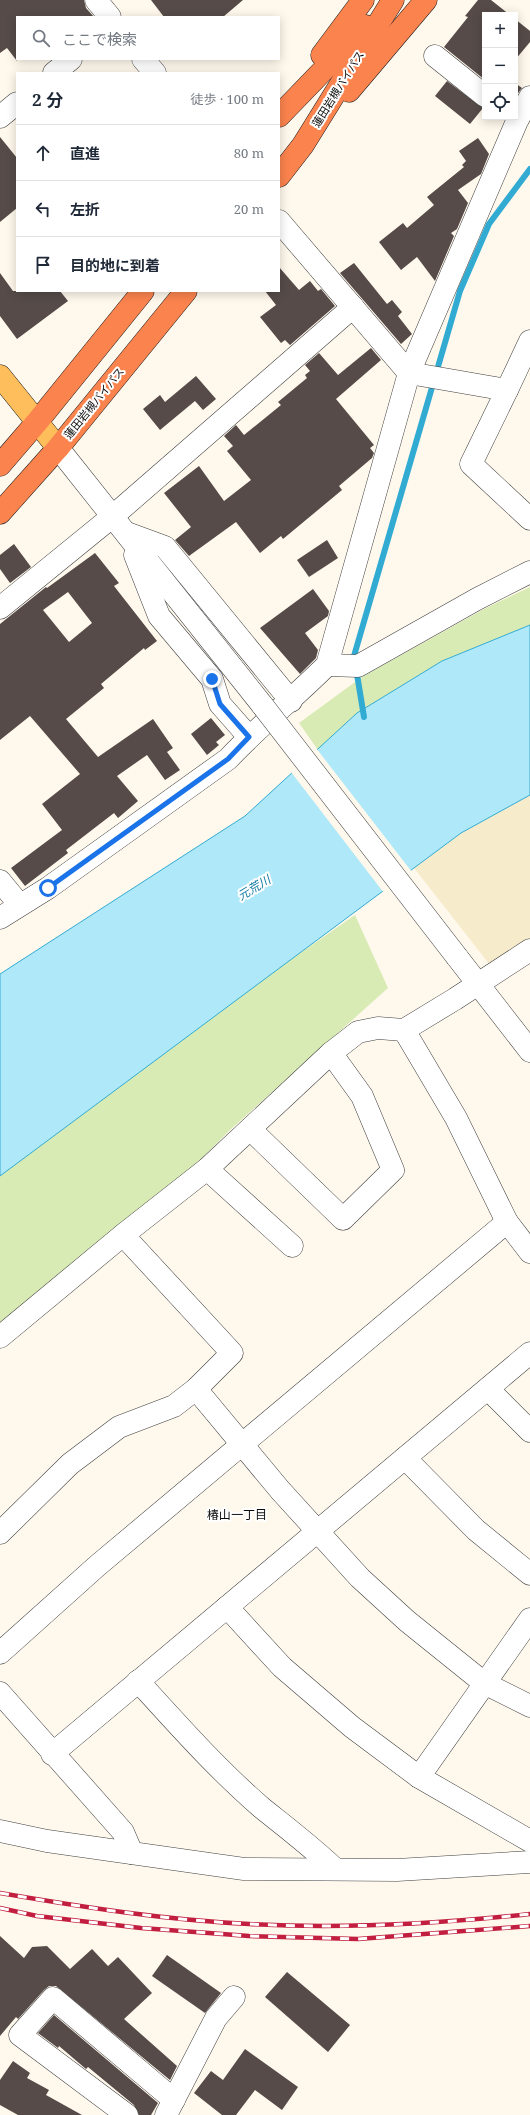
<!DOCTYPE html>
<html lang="ja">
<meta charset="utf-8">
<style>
body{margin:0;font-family:"Noto Serif","Noto Sans JP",serif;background:#f6f6f7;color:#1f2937}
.controls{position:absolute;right:12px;top:12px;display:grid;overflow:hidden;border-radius:0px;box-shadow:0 2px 10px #0003}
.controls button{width:36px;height:36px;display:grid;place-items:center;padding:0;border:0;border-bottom:1px solid #e0e1e3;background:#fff;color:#1f2937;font:20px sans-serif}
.stop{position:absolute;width:12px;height:12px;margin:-9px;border:3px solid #1a73e8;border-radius:50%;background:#fff}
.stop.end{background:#1a73e8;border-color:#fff;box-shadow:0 1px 4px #0008}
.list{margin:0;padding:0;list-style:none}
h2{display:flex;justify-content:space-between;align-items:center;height:52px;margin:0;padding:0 16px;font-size:17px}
h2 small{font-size:13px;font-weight:400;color:#747a83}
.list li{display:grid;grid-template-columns:26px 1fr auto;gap:12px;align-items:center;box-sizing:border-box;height:56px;padding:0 16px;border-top:1px solid #e0e1e3}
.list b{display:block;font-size:15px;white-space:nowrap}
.list em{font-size:13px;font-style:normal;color:#747a83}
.icon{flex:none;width:22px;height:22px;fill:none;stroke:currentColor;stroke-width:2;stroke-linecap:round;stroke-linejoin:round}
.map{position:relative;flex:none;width:530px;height:2115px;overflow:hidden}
.search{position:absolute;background:#fff;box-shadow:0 2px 10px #0003;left:16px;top:16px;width:264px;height:44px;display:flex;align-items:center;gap:10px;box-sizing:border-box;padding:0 14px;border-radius:0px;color:#747a83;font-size:15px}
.panel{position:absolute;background:#fff;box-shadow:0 2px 10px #0003;left:16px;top:72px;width:264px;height:220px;border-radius:0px}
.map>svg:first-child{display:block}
</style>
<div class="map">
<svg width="530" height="2115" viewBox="0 0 530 2115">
<rect width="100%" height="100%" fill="#fff8ec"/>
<polygon fill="#f6eccb" points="530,795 530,939 490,965 414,868 461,833"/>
<g fill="#d9ebb4">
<polygon points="530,587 530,625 442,661 357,713 318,750 299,723 362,677 484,609"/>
<polygon points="355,915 388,988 231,1129 181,1179 0,1325 0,1171 205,1019"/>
</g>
<polygon fill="#aee8f9" stroke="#32abd3" points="530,625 530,795 461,833 0,1176 0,974 245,816 357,713 442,661"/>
<polygon fill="#fff8ec" points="316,748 412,872 384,893 291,772"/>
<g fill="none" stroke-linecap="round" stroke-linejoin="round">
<polyline stroke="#32abd3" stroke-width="6" points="364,717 354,656 460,291 489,224 530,169"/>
</g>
<g fill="#564b48" fill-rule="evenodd">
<polygon points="0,0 84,0 86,8 94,17 17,17 17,61 7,48 0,53"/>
<polygon points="151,0 243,0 223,17 164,17"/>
<polygon points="478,0 491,0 510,15 485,15 485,80 444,47 468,17 465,16"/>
<polygon points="515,19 530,31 530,42 515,60"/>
<polygon points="447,81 483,108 470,124 435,96"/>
<polygon points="515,83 522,88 515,97"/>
<polygon points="0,137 17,158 17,208 0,222"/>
<polygon points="478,138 489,154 481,174 458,190 468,203 457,229 451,233 454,236 435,281 417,257 401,270 379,242 403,223 407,228 434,205 427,197 464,167 462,165 466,161 459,151"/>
<polygon points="354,263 387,304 392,300 402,312 398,316 412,334 401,344 340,273"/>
<polygon points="279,267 299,290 310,281 318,291 321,289 335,306 290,345 285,340 281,343 260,317 276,305 265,291 279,291"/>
<polygon points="0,273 13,291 60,291 68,301 17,339 0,316"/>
<polygon points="371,348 381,360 336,399 374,445 370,448 374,453 372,458 339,486 342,490 283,539 281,536 260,553 236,522 189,556 175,540 191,527 164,493 199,466 224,501 251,480 227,451 233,446 224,436 236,425 244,435 281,405 278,402 307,378 305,375 310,371 305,365 319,353 338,375"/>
<polygon points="196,376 216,399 203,410 195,401 160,430 143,409 160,395 165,402"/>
<polygon points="327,540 338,558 309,577 297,560"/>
<polygon points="14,544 31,567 10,583 0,569 0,555"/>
<path d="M95,553l24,30 -5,3 43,55 -12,9 -1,-2 -43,36 3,4 -38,31 32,38 55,-38 20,29 -6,4 13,18 -15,10 -18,-25 -30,21 21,25 -20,17 -4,-5 -48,37 2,3 -43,33 -14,-18 51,-38 -20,-26 38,-30 -50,-58 -30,24v-116l46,-37 1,1zM68,592l24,31 -23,19 -26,-32z"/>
<polygon points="313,589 329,611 328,616 305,633 318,650 316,658 300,674 260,628"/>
<polygon points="211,718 225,735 216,742 219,745 207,755 191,734"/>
<polygon points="0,1936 24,1958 32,1947 47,1946 70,1969 92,1949 108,1966 118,1957 152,1993 124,2019 177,2066 170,2080 56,1986 49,1986 44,1990 18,2019 16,2017 0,2036"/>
<polygon points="167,1955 221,1993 205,2013 152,1976"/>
<polygon points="287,1972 350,2025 328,2052 265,1997"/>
<polygon points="54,2015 158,2103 151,2115 139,2115 134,2105 88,2067 86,2069 59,2046 58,2048 38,2033"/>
<polygon points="245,2049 298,2087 282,2110 255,2090 236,2115 222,2115 194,2093 211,2071 223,2080"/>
<polygon points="13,2061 30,2073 27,2078 49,2090 46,2095 82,2115 18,2115 0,2105 0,2080"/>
</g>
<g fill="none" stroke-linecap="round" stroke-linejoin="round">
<defs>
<g id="minor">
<polyline points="96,0 110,17"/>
<polyline points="435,56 485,96"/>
<polyline points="143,59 155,73"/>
<polyline points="54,73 71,59"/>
<polyline points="0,117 17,103"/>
<polyline points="279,221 409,373 507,390 530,341"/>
<polyline points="507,390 471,464 530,519"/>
<polyline points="58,448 263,706"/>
<polyline points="127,533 165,547 291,701"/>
<polyline points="135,555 159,616 212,679 220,704 249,737"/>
<polyline points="0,608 113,516 353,307"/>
<polyline points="327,665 358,666 477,599 530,572"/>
<polyline points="0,881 19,904"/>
<path d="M0,918l48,-30 180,-129c31,-33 67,-62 99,-94l82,-292 108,-252 13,-24"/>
<polyline points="457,957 530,1051"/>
<polyline points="404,1030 456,1118 507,1222 530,1252"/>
<polyline points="250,1129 343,1219 393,1170 362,1096 331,1053"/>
<polyline points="207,1169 292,1246"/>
<polyline points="123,1235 232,1353 196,1389 280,1490 360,1578 407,1621 484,1683 530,1706"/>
<polyline points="0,1337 123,1235 207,1169 331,1053 358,1032 378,1028 404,1030 455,999 530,950"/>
<polyline points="488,1389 530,1431"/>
<polyline points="405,1458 476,1530 530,1574"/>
<polyline points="0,1533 70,1464 119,1427 174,1406 196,1389"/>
<polyline points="227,1607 282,1667 352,1727 419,1777 530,1841"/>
<polyline points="0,1653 97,1566 507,1222"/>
<path d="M138,1681c40,44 79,88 124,127 25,20 50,39 73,61"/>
<polyline points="0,1693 123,1832 132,1853"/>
<polyline points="52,1754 530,1353"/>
<polyline points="419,1777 530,1619"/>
<polyline points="0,1831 47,1841 244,1869 397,1870 530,1862"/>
<polyline points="127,2115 20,2035 53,1998 174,2100"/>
<polyline points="166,2115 216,2018 234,1997"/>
</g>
<polyline id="major" points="0,376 58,448"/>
<g id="highway">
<polyline points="322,55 363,0"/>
<polyline points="349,91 426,0"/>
<polyline points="279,116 366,26"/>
<polyline points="279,176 303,145 393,0"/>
<polyline points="0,465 37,422 143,291"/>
<polyline points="0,513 58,448 186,291"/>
</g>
</defs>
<use href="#minor" stroke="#3f3f3f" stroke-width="23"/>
<use href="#major" stroke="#1d1d1d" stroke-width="23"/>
<use href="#highway" stroke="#1d1d1d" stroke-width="23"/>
<use href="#minor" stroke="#fff" stroke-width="22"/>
<use href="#major" stroke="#ffbe5c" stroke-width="22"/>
<use href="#highway" stroke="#fb834e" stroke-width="22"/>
<defs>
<g id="rail">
<path d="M0,1893c82,14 165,27 249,31 94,5 188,0 281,-10"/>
<polyline points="0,1908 37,1916 141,1928 249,1936 358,1939 530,1926"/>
</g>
</defs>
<use href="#rail" stroke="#c21e3f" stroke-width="4.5"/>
<use href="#rail" stroke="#fff" stroke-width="3" stroke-dasharray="9" stroke-linecap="butt"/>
<defs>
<polyline id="minor-bridge" points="263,706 457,957"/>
</defs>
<use href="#minor-bridge" stroke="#3f3f3f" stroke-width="23" stroke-linecap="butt"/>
<use href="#minor-bridge" stroke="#fff" stroke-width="22"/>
</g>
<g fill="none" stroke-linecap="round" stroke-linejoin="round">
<polyline stroke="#1a73e8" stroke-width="5" points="48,888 228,759 249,737 220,704 212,679"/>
</g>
<g text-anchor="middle" stroke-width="4" stroke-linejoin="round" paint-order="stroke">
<g font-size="11" fill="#0c0c0c" stroke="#fff">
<text transform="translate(338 89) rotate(-58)" y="4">蓮田岩槻バイパス</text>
<text transform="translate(94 403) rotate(-51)" y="4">蓮田岩槻バイパス</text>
</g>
<g font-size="12" font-style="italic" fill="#107aa3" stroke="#fff">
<text transform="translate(254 888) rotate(-31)" y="4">元荒川</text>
</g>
<g font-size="12" fill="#0c0c0c" stroke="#fff">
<text x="237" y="1519">椿山一丁目</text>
</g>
</g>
</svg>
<div class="controls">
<button>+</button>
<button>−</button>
<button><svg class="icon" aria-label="locate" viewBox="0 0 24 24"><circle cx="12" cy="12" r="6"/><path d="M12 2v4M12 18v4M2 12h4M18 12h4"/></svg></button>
</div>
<div class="stop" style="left:48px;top:888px"></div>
<div class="stop end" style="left:212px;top:679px"></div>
<div class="search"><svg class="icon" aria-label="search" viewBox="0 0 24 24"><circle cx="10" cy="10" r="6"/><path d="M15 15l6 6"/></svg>ここで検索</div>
<section class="panel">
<h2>2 分<small>徒歩 · 100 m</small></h2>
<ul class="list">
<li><svg class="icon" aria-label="ahead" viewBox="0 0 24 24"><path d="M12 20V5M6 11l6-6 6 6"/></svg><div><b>直進</b></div><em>80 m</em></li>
<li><svg class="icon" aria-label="left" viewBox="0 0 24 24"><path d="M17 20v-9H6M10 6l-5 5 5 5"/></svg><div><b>左折</b></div><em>20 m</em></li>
<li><svg class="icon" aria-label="arrive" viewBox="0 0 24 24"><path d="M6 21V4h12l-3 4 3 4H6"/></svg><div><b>目的地に到着</b></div></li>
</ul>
</section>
</div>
